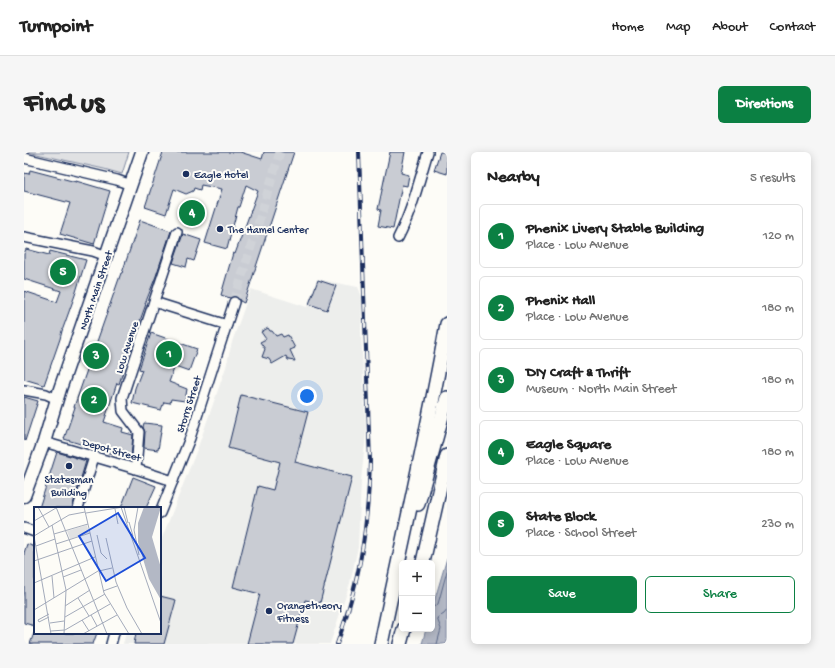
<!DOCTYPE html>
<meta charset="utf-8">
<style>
body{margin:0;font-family:"Gochi Hand",sans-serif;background:#f6f6f6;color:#222}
.controls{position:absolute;right:12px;bottom:12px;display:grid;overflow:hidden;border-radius:6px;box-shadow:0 2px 10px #0003}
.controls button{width:36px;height:36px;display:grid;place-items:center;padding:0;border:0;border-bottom:1px solid #e0e0e0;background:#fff;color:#222;font:20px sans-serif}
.you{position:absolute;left:283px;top:244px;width:14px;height:14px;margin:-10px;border:3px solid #fff;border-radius:50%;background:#1a73e8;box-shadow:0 0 0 6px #1a73e833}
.badge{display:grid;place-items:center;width:26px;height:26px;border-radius:50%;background:#0b8043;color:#fff;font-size:13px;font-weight:700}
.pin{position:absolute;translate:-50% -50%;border:2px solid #fff;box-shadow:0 1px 4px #0006}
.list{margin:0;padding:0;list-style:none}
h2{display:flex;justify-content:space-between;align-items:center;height:52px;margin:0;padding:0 16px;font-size:17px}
h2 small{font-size:13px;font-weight:400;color:#767676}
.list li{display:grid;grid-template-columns:26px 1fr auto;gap:12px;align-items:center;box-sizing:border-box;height:64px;margin:0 8px 8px;padding:0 8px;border:1px solid #e0e0e0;border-radius:6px}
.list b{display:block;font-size:15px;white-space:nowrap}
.list p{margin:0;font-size:13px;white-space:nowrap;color:#767676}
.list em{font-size:13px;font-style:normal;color:#767676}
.actions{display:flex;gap:8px;padding:12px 16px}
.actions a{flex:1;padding:9px 0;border:1px solid #0b8043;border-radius:6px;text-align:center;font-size:14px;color:#0b8043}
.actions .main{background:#0b8043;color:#fff}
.map{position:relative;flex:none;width:423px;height:492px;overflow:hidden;border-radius:6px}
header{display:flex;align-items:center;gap:24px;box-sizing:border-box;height:56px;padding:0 20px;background:#fff;border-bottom:1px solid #e0e0e0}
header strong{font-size:19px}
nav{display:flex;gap:22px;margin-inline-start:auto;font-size:14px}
.intro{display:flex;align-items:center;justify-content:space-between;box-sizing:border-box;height:96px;padding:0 24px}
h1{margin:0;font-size:28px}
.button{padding:10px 18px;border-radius:6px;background:#0b8043;color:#fff;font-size:14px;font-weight:700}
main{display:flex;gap:24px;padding:0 24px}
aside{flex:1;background:#fff;border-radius:6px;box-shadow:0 2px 10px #0003}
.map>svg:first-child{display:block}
</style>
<header>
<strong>Turnpoint</strong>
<nav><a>Home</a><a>Map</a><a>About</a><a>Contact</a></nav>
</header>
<div class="intro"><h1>Find us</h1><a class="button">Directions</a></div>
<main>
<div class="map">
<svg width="423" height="492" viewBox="0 0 423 492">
<rect width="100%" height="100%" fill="#fdfcf7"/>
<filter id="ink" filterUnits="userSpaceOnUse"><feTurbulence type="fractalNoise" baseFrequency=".025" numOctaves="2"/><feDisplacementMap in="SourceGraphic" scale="8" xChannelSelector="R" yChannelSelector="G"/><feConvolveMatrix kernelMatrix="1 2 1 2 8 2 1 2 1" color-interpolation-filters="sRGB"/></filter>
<g filter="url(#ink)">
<polygon fill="#edeeec" points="293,127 334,135 338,145 337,180 342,282 337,329 334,395 326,431 306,492 99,492 102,481 136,481 136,391 174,295 202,215 208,190 227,137 283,155"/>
<polygon fill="#e0e1e3" stroke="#7e88a0" points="4,0 105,0 98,22 80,17"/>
<polygon fill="#b3b8c5" stroke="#76819c" points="423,406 423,492 398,492 402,477 408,477 408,457"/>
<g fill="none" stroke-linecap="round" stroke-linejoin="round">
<g stroke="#586687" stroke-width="1">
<polyline points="408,455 411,454 414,452 423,419"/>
<polyline points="413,492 417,477 413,466 420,462 423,458"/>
</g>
</g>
<g fill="#c9ccd3" stroke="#1b2f5e">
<polygon points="139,0 216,0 238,7 240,0 270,0 220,151 216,149 215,146 212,144 209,144 206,146 197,143 209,101 211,102 234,39 222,33 215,55 214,55 203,97 181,91 198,37 177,33 176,38 170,36 169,39 162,42 150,37 142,62 121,55"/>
<polygon points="366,0 381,0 377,21 385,23 383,34 378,33 369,77 354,74 357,58 354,57"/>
<polygon points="416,0 423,0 423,22 410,18"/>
<polygon points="6,18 52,30 52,29 86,39 70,92 36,82 46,51 0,39 0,21 5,22"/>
<polygon points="116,68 147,79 132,124 121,152 122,152 108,191 110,192 107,198 106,198 95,232 93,231 80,270 99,276 98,280 109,283 107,307 86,301 40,287 51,255 50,255 97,121 98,121"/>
<polygon points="159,82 177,88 170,109 164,107 162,115 149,111"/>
<polygon points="2,97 25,103 26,99 62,108 51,143 38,179 36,187 20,233 0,227 0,139 33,150 37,139 0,127 0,102"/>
<polygon points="294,128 312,134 303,158 285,152"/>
<polygon points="244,176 246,179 248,179 252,184 257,182 259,185 264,183 271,196 266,198 271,209 264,208 262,204 248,212 245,207 238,205 241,197 236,190 242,187 237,180"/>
<polygon points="127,181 173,197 165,219 151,214 145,230 163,237 161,249 147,247 146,251 140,250 137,258 108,251 111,236 118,218 115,217"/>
<polygon points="217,243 284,260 271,310 328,325 296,451 281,448 269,492 223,492 236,442 209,435 234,334 249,338 256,310 204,296"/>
<polygon points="0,245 14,249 1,289 0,288"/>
<polygon points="120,271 138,273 134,298 120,296 121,280 119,275"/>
<polygon points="33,300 62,309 48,356 15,356"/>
<polygon points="109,325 132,334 122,356 97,356"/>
<polygon points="3,392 11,395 11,474 0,471 0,401"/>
<polygon points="136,444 152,448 140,492 110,492 112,481 136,481"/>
<polygon points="10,481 73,481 69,492 6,492"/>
</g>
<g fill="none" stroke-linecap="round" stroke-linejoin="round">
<polyline stroke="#d0d3d8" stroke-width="9" stroke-dasharray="9 4.5" stroke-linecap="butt" points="210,150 256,0"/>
<defs>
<g id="minor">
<polyline points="0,6 93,28 107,33"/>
<polyline points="0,85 69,99 83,104"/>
<path d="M374,86c14,-27 21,-57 30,-86"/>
<polyline points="130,150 203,173"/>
<polyline points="0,238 22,242 33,247"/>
<polyline points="20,290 112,317 149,329"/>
<polyline points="112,317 115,280 99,259 98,246 153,80"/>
<polyline points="54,356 70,305"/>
<polyline points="136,361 166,286 210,150"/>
<polyline points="0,376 11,380"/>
<polyline points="87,492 90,481"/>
</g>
<polyline id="major" points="0,344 20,290 36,237 118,0"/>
<g id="highway">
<polyline points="394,352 423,246"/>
<polyline points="399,410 423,304"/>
<path d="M357,492c22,-107 47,-213 66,-320"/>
<polyline points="376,492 380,477"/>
</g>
</defs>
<use href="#minor" stroke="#1b2f5e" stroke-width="12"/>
<use href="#major" stroke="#1b2f5e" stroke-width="15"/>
<use href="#highway" stroke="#1b2f5e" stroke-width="16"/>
<use href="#minor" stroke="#fdfcf7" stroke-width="9"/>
<use href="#major" stroke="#fdfcf7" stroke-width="12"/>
<use href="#highway" stroke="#fdfcf7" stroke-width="13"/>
<defs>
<path id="rail" d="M313,492c11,-31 20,-62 25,-94 5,-30 7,-59 8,-89l-11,-309"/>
</defs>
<use href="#rail" stroke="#1b2f5e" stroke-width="4"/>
<use href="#rail" stroke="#fdfcf7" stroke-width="2.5" stroke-dasharray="8" stroke-linecap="butt"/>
</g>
</g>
<g fill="#1b2f5e" stroke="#fdfcf7" stroke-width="1.5">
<circle cx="162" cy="22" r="4"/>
<circle cx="196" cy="77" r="4"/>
<circle cx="45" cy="314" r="4"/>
<circle cx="245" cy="459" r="4"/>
</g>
<g text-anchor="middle" stroke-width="4" stroke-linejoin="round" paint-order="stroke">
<g font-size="11" fill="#1b2f5e" stroke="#fdfcf7" text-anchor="start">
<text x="170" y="26">Eagle Hotel</text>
<text x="204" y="81">The Hamel Center</text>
<text x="45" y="331" text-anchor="middle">Statesman<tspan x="45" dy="13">Building</tspan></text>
<text x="253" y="457">Orangetheory<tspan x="253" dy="13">Fitness</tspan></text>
</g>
<g font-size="11" fill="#1b2f5e" stroke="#fdfcf7">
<text transform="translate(71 138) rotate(-71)" y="4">North Main Street</text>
<text transform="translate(102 195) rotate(-72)" y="4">Low Avenue</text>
<text transform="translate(164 252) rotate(-72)" y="4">Storrs Street</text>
<text transform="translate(88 297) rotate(16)" y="4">Depot Street</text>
</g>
</g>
<g transform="translate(10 355)">
<rect width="127" height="127" fill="#fdfcf7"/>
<path d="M53,18l2,8 -19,6 -3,-8z" fill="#e0e1e3"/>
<path d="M110,0h17l-9,30 9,31v32l-12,-21 -11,-37v-19z" fill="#b3b8c5"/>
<path fill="none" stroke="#a3aaba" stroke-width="1" d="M4,0l11,20M22,0l51,127M50,0l20,86 25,41M87,0l40,116M90,0l4,16M104,0l-4,23 5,25M81,2l3,15M52,6l37,-6M0,14l22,-13M95,15l4,14M18,18l14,65M20,27l34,-10M63,28l4,18 6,6M0,29l17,98M0,29l35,-21 16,-3M72,31l10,44 11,26 15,26M22,37l34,-11M2,39l19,-7M0,54l58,-20M65,64l13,-3M18,69l2,22M29,70l18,-7M0,76l61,-26M69,84l14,-5M44,91l11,18M31,99l25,-16M0,103l64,-39M15,107l-11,6 1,2 10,-5M57,108l6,11M31,110l40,-23M48,113l7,11M16,116l14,-2M17,124l14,-1 45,-26M30,127l2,-44M49,127l34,-19"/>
<path fill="#1d4ed8" fill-opacity="0.15" stroke="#1d4ed8" stroke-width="2" d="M84,6l27,45 -39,23 -27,-45z"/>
<rect width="127" height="127" fill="none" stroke="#1b2f5e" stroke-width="2"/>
</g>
</svg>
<div class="controls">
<button>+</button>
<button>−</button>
</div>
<div class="you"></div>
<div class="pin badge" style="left:145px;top:202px">1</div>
<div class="pin badge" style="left:70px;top:248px">2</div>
<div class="pin badge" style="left:72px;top:204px">3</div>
<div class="pin badge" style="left:168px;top:61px">4</div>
<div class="pin badge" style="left:39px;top:120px">5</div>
</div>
<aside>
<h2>Nearby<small>5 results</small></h2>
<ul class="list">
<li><span class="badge">1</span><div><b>Phenix Livery Stable Building</b><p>Place · Low Avenue</p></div><em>120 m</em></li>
<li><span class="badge">2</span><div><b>Phenix Hall</b><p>Place · Low Avenue</p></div><em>180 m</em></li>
<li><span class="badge">3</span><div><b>DIY Craft &amp; Thrift</b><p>Museum · North Main Street</p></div><em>180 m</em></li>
<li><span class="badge">4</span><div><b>Eagle Square</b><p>Place · Low Avenue</p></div><em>180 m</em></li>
<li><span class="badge">5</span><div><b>State Block</b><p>Place · School Street</p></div><em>230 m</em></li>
</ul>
<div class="actions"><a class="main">Save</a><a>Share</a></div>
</aside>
</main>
